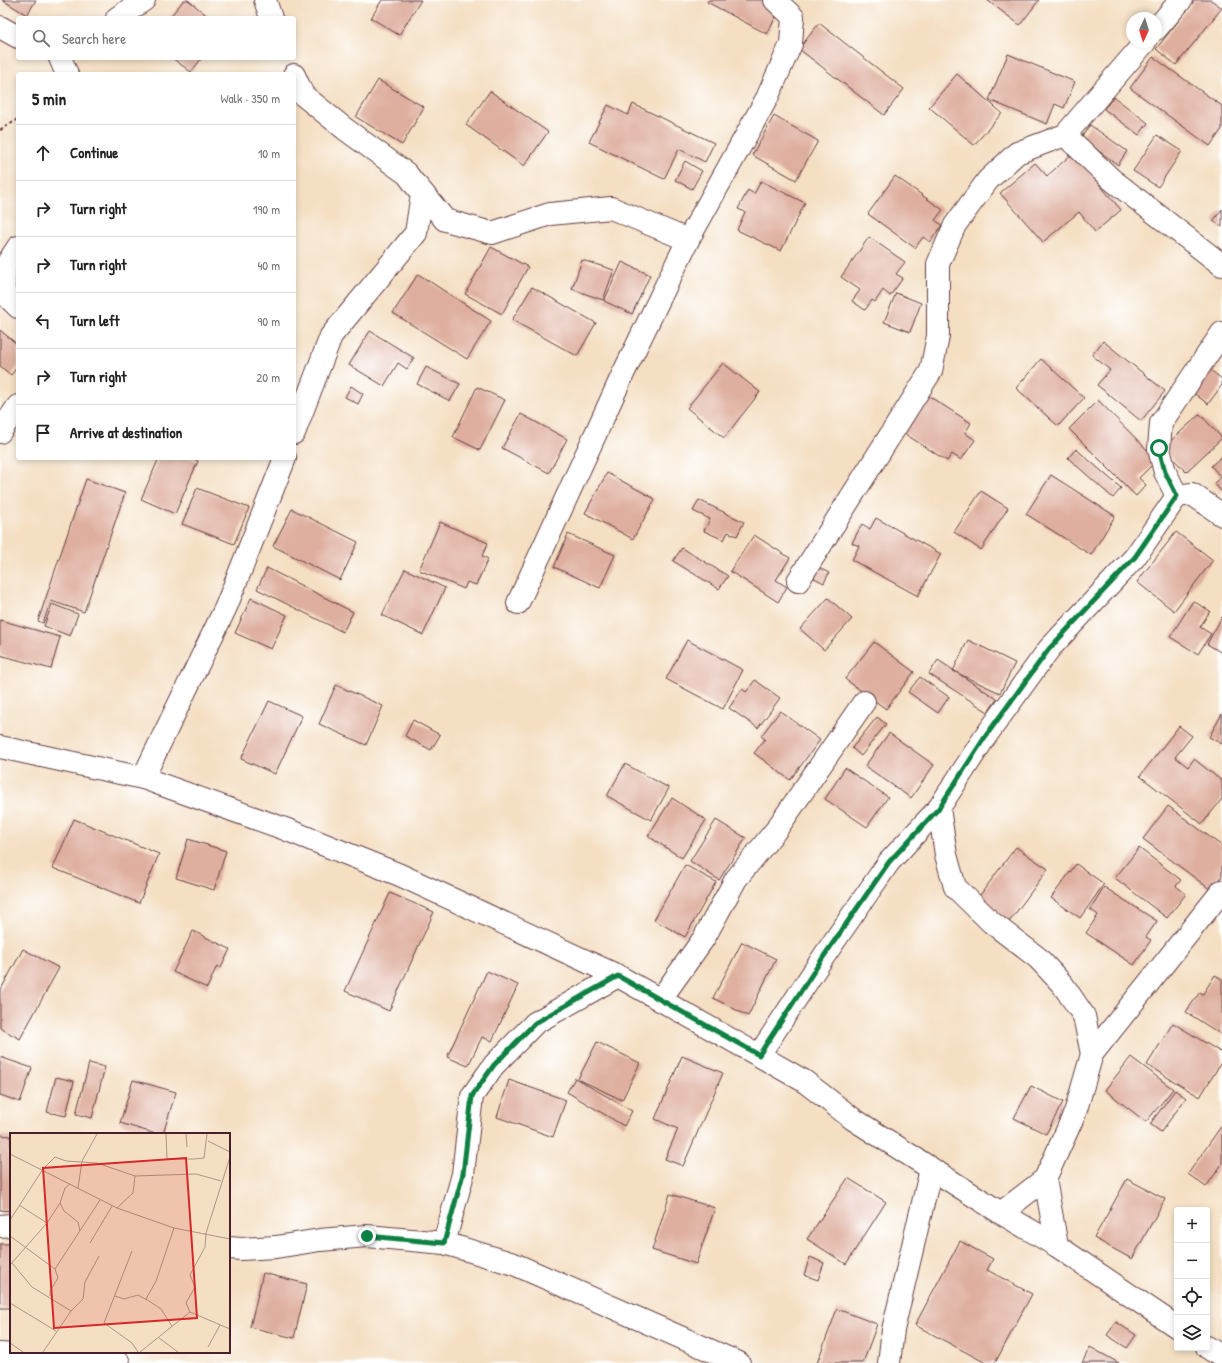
<!DOCTYPE html>
<meta charset="utf-8">
<style>
body{margin:0;font-family:"Patrick Hand",sans-serif;background:#f2f2f2;color:#222}
.controls{position:absolute;right:12px;bottom:12px;display:grid;overflow:hidden;border-radius:4px;box-shadow:0 2px 6px #0003}
.controls button{width:36px;height:36px;display:grid;place-items:center;padding:0;border:0;border-bottom:1px solid #e0e0e0;background:#fff;color:#222;font:20px sans-serif}
.compass{position:absolute;left:1126px;top:12px;width:36px;height:36px;border-radius:50%;background:#fff;box-shadow:0 2px 6px #0003;rotate:184deg}
.stop{position:absolute;width:12px;height:12px;margin:-9px;border:3px solid #0b8043;border-radius:50%;background:#fff}
.stop.end{background:#0b8043;border-color:#fff;box-shadow:0 1px 4px #0008}
.list{margin:0;padding:0;list-style:none}
h2{display:flex;justify-content:space-between;align-items:center;height:52px;margin:0;padding:0 16px;font-size:17px}
h2 small{font-size:13px;font-weight:400;color:#767676}
.list li{display:grid;grid-template-columns:26px 1fr auto;gap:12px;align-items:center;box-sizing:border-box;height:56px;padding:0 16px;border-top:1px solid #e0e0e0}
.list b{display:block;font-size:15px;white-space:nowrap}
.list em{font-size:13px;font-style:normal;color:#767676}
.icon{flex:none;width:22px;height:22px;fill:none;stroke:currentColor;stroke-width:2;stroke-linecap:round;stroke-linejoin:round}
.map{position:relative;flex:none;width:1222px;height:1363px;overflow:hidden}
.search{position:absolute;background:#fff;box-shadow:0 2px 6px #0003;left:16px;top:16px;width:280px;height:44px;display:flex;align-items:center;gap:10px;box-sizing:border-box;padding:0 14px;border-radius:4px;color:#767676;font-size:15px}
.panel{position:absolute;background:#fff;box-shadow:0 2px 6px #0003;left:16px;top:72px;width:280px;height:388px;border-radius:4px}
.map>svg:first-child{display:block}
</style>
<div class="map">
<svg width="1222" height="1363" viewBox="0 0 1222 1363">
<rect width="100%" height="100%" fill="#fff"/>
<filter id="ink" filterUnits="userSpaceOnUse"><feTurbulence type="fractalNoise" baseFrequency=".025" numOctaves="2"/><feDisplacementMap in="SourceGraphic" scale="8" xChannelSelector="R" yChannelSelector="G"/><feConvolveMatrix kernelMatrix="1 2 1 2 8 2 1 2 1" color-interpolation-filters="sRGB"/></filter>
<filter id="wash" filterUnits="userSpaceOnUse"><feTurbulence type="fractalNoise" baseFrequency=".012" numOctaves="4" result="noise"/><feDisplacementMap in="SourceGraphic" scale="16" xChannelSelector="R" yChannelSelector="G"/><feGaussianBlur stdDeviation="0.9" result="paint"/><feColorMatrix in="noise" values="0 0 0 0 0 0 0 0 0 0 0 0 0 0 0 0 0 1.4 0 .05"/><feComposite in="paint" operator="in"/></filter>
<g filter="url(#wash)">
<rect width="100%" height="100%" fill="#f4dfc3"/>
<g id="blocks">
<g fill="#deae9e">
<polygon points="2,0 36,0 27,15"/>
<polygon points="184,0 188,0 210,18 169,18"/>
<polygon points="382,0 421,0 399,35 371,18"/>
<polygon points="709,0 764,0 780,9 767,34 707,2"/>
<polygon points="987,0 1039,0 1020,25"/>
<polygon points="1195,0 1211,0 1222,8 1176,65 1156,49"/>
<polygon points="819,23 904,89 884,115 799,49"/>
<polygon points="1008,54 1075,82 1064,108 1055,104 1047,124 989,100"/>
<polygon points="1153,57 1222,106 1222,129 1210,146 1130,88"/>
<polygon points="172,58 202,58 191,72"/>
<polygon points="957,74 1002,113 974,145 929,107"/>
<polygon points="378,80 424,107 402,145 356,117"/>
<polygon points="490,91 548,132 524,166 466,125"/>
<polygon points="1114,97 1148,123 1139,135 1104,109"/>
<polygon points="633,104 714,143 705,162 679,149 664,179 589,142 608,105 628,115"/>
<polygon points="774,116 818,141 796,180 752,155"/>
<polygon points="1090,125 1127,151 1118,165 1081,138"/>
<polygon points="1157,135 1182,151 1158,187 1133,171"/>
<polygon points="1073,153 1121,210 1095,232 1079,212 1043,242 1000,193 1035,163 1047,176"/>
<polygon points="685,161 702,171 692,189 675,180"/>
<polygon points="895,176 943,210 935,220 942,225 930,242 923,237 915,248 868,214"/>
<polygon points="761,181 805,203 781,251 737,230 745,212 738,209 748,190 754,194"/>
<polygon points="1222,209 1222,227 1213,221"/>
<polygon points="869,237 905,262 896,274 903,278 890,296 883,290 875,302 872,300 865,310 852,301 860,290 841,277"/>
<polygon points="491,247 528,267 502,314 465,294"/>
<polygon points="582,260 614,270 603,300 572,289"/>
<polygon points="622,262 650,275 632,314 604,301"/>
<polygon points="418,274 491,321 467,359 393,313"/>
<polygon points="532,287 596,323 577,356 512,320"/>
<polygon points="896,293 921,303 910,332 884,322"/>
<polygon points="0,330 18,345 18,366 11,375 0,366"/>
<polygon points="370,331 414,358 407,369 398,363 384,386 349,365"/>
<polygon points="1103,341 1165,391 1141,421 1097,385 1110,370 1092,355"/>
<polygon points="1041,359 1084,398 1058,426 1016,388"/>
<polygon points="723,363 760,392 724,438 687,408"/>
<polygon points="426,367 460,384 450,401 417,384"/>
<polygon points="1209,369 1222,379 1222,385 1208,404 1192,392"/>
<polygon points="351,386 363,394 358,404 345,397"/>
<polygon points="477,387 505,400 480,450 453,437"/>
<polygon points="927,395 971,423 965,433 975,440 961,460 952,454 947,461 902,432"/>
<polygon points="1098,400 1157,460 1139,478 1146,485 1136,496 1069,429"/>
<polygon points="521,414 567,439 549,473 502,448"/>
<polygon points="1200,414 1222,438 1186,472 1163,448"/>
<polygon points="1076,449 1121,488 1113,498 1068,458"/>
<polygon points="1222,456 1222,492 1214,483 1221,477 1211,466"/>
<polygon points="159,458 192,458 198,461 175,514 141,499"/>
<polygon points="607,473 655,499 633,539 585,513"/>
<polygon points="1051,475 1115,516 1091,555 1026,514"/>
<polygon points="86,479 125,493 84,612 51,601 43,623 38,621"/>
<polygon points="197,488 249,508 234,544 182,524"/>
<polygon points="981,491 1008,508 981,550 954,532"/>
<polygon points="699,500 744,522 737,536 728,532 724,540 704,531 710,519 693,511"/>
<polygon points="292,509 358,542 340,580 273,546"/>
<polygon points="876,518 941,554 918,596 852,560 859,546 852,543 862,524 870,529"/>
<polygon points="440,522 488,543 482,556 488,559 476,585 467,582 464,589 419,570"/>
<polygon points="1176,532 1213,560 1174,611 1137,582"/>
<polygon points="568,534 615,555 600,588 554,567"/>
<polygon points="754,535 790,558 776,580 787,587 778,602 730,571"/>
<polygon points="682,548 728,576 719,589 673,561"/>
<polygon points="267,568 353,612 343,632 257,589"/>
<polygon points="819,568 829,573 824,583 814,578"/>
<polygon points="405,569 445,588 423,635 382,615"/>
<polygon points="251,598 287,615 271,649 235,633"/>
<polygon points="828,598 852,619 824,650 800,629"/>
<polygon points="1193,601 1210,611 1200,627 1211,634 1198,654 1170,637"/>
<polygon points="52,604 78,614 70,636 44,626"/>
<polygon points="1222,617 1222,653 1207,644"/>
<polygon points="0,620 60,637 51,669 0,655"/>
<polygon points="687,640 743,670 723,709 666,679"/>
<polygon points="968,640 1015,663 1000,693 953,671"/>
<polygon points="874,642 914,672 886,709 845,679"/>
<polygon points="938,660 997,699 988,712 929,674"/>
<polygon points="920,677 949,697 938,713 908,692"/>
<polygon points="755,680 780,698 758,728 729,708 742,689 746,692"/>
<polygon points="336,685 383,706 366,745 319,724"/>
<polygon points="269,701 302,716 275,774 241,759"/>
<polygon points="780,711 820,740 790,780 754,753 765,739 761,736"/>
<polygon points="1222,714 1222,744 1209,737"/>
<polygon points="877,717 886,724 861,756 852,748"/>
<polygon points="413,720 440,735 431,750 405,736"/>
<polygon points="1179,726 1192,736 1175,757 1188,767 1194,759 1222,781 1222,799 1202,824 1140,776"/>
<polygon points="889,733 934,765 911,798 865,766"/>
<polygon points="625,764 669,788 651,820 607,796"/>
<polygon points="845,768 888,797 867,827 825,799"/>
<polygon points="672,798 706,820 682,858 648,836"/>
<polygon points="1168,806 1222,846 1222,876 1211,890 1143,839"/>
<polygon points="74,819 159,854 139,903 53,868"/>
<polygon points="716,820 746,838 719,880 690,861"/>
<polygon points="188,839 226,851 214,890 176,878"/>
<polygon points="1016,847 1048,869 1009,922 977,899"/>
<polygon points="1139,848 1181,880 1176,886 1186,894 1167,918 1115,878"/>
<polygon points="1076,864 1104,884 1080,918 1051,898"/>
<polygon points="685,865 716,882 685,937 654,920"/>
<polygon points="1104,887 1157,921 1146,937 1151,940 1134,965 1086,933 1098,915 1090,909"/>
<polygon points="390,893 434,912 389,1011 345,991"/>
<polygon points="193,931 230,949 221,968 217,966 207,988 173,972"/>
<polygon points="742,942 776,959 748,1016 713,998"/>
<polygon points="23,949 59,968 20,1039 0,1028 0,991"/>
<polygon points="487,971 518,985 492,1041 482,1037 468,1066 447,1057"/>
<polygon points="1215,975 1222,979 1222,1035 1186,1012 1200,992 1203,994"/>
<polygon points="1173,1023 1222,1053 1222,1061 1200,1097 1147,1065"/>
<polygon points="597,1042 640,1063 622,1100 578,1079"/>
<polygon points="682,1056 723,1073 683,1166 665,1159 678,1129 655,1119"/>
<polygon points="0,1057 32,1068 20,1102 0,1095"/>
<polygon points="1131,1057 1173,1089 1146,1122 1105,1090"/>
<polygon points="89,1063 105,1067 92,1118 76,1114"/>
<polygon points="56,1077 74,1081 66,1116 47,1112"/>
<polygon points="575,1078 632,1111 624,1126 567,1092"/>
<polygon points="133,1080 176,1092 163,1134 156,1134 120,1123"/>
<polygon points="509,1080 566,1100 553,1137 497,1117"/>
<polygon points="1031,1086 1063,1102 1046,1134 1014,1118"/>
<polygon points="1175,1090 1186,1098 1161,1132 1150,1124"/>
<polygon points="1222,1125 1222,1164 1206,1187 1188,1174"/>
<polygon points="0,1135 11,1136 11,1211 0,1210"/>
<polygon points="848,1178 886,1202 846,1264 807,1239"/>
<polygon points="1127,1179 1165,1199 1132,1259 1094,1238"/>
<polygon points="670,1194 715,1208 696,1264 652,1250"/>
<polygon points="960,1241 993,1259 987,1270 1032,1294 995,1363 986,1363 915,1325"/>
<rect x="0" y="1244" width="11" height="64"/>
<polygon points="810,1257 824,1263 818,1280 804,1275"/>
<polygon points="263,1273 307,1284 294,1338 250,1327"/>
<polygon points="837,1309 877,1324 863,1363 817,1363"/>
<polygon points="1116,1322 1136,1335 1127,1348 1107,1335"/>
<polygon points="1090,1347 1119,1363 1082,1363"/>
</g>
</g>
</g>
<g filter="url(#ink)">
<use href="#blocks" fill-opacity="0" stroke="#643c42" stroke-width="1"/>
<g fill="none" stroke-linecap="round" stroke-linejoin="round">
<defs>
<g id="street">
<polyline points="265,0 271,18"/>
<polyline points="117,18 144,0"/>
<polyline points="0,27 18,37"/>
<polyline points="1156,29 1181,0"/>
<polyline points="60,58 67,74"/>
<polyline points="294,75 303,95 345,129 407,174 422,194 416,233 331,336 294,433"/>
<polyline points="1065,135 1111,179 1222,265"/>
<polyline points="417,186 445,220 492,233 550,214 611,208 688,240"/>
<polyline points="18,247 5,267 4,293 18,307"/>
<polyline points="0,432 18,406"/>
<polyline points="1177,496 1165,472 1159,449 1161,423 1222,333"/>
<polyline points="798,581 931,371 938,336 938,264 955,225 988,180 1017,153 1065,135 1145,42"/>
<polyline points="518,603 623,374 688,240 767,98 791,44 793,17 775,0"/>
<polyline points="0,747 143,778 285,829 400,875 618,976 804,1081 853,1119 1001,1213 1057,1246 1177,1327"/>
<polyline points="143,778 226,607 285,458"/>
<polyline points="939,808 946,855 955,887 991,922 1038,958 1063,985 1084,1016 1092,1054"/>
<polyline points="660,1000 704,938 736,879 776,830 864,702"/>
<polyline points="759,1055 824,956 889,862 939,808 985,737 1049,649 1135,557 1177,496 1192,494 1222,515"/>
<polyline points="1045,1179 1057,1246"/>
<polyline points="1001,1213 1045,1179 1075,1113 1092,1054 1222,891"/>
<polyline points="0,1226 11,1225"/>
<polyline points="444,1243 463,1174 472,1096 494,1065 535,1023 618,976"/>
<polyline points="229,1248 241,1249 276,1247 320,1240 367,1236 444,1243 514,1264 739,1363"/>
<polyline points="1207,1347 1222,1357"/>
<polyline points="0,1354 119,1363"/>
<polyline points="889,1363 893,1330 931,1169"/>
</g>
</defs>
<use href="#street" stroke="#643c42" stroke-width="24"/>
<polyline stroke="#643c42" stroke-width="2.5" stroke-dasharray="3 3" stroke-linecap="butt" points="0,130 18,119"/>
<use href="#street" stroke="#fff" stroke-width="22"/>
</g>
</g>
<g fill="none" stroke-linecap="round" stroke-linejoin="round" filter="url(#ink)">
<polyline stroke="#0b8043" stroke-width="5" points="367,1236 444,1243 463,1174 472,1096 494,1065 535,1023 618,976 759,1055 824,956 889,862 939,808 985,737 1049,649 1135,557 1177,496 1165,472 1159,448"/>
</g>
<g transform="translate(10 1133)">
<rect width="220" height="220" fill="#f4dfc3"/>
<path fill="none" stroke="#b09286" stroke-width="1" d="M156,1l1,25h27l10,-1 3,-24M176,1l1,13M198,8l22,11M0,21l107,54 57,20 56,11M68,55l4,-27 15,-27M50,70l4,8 14,11 2,9M9,72l28,18M107,75l16,-15 2,-17M0,87l33,-51 12,-12 11,4 31,2 38,13 61,-2 25,7M0,103l45,33 3,9 -8,13v5M80,110l22,-37M122,118l-28,72 28,20 6,9M2,130l20,24 39,24M0,132l37,-42 13,-20 5,-15 5,-4M45,136l45,-69M105,163l9,3 14,-4 9,5M0,170l46,28M180,179l-4,-9 9,-16 -5,-12 15,-28 1,-14 24,-76M162,193l-11,-17 -15,-10 10,-18 18,-53M149,205l19,14M0,210l13,9M198,214l12,-22M33,219l28,-41 12,-12 2,-17 14,-26M130,219l50,-40 40,17"/>
<path fill="#d62828" fill-opacity="0.15" stroke="#d62828" stroke-width="2" d="M176,25l11,160 -143,10 -11,-160z"/>
<rect width="220" height="220" fill="none" stroke="#4a1f2b" stroke-width="2"/>
</g>
</svg>
<div class="controls">
<button>+</button>
<button>−</button>
<button><svg class="icon" aria-label="locate" viewBox="0 0 24 24"><circle cx="12" cy="12" r="6"/><path d="M12 2v4M12 18v4M2 12h4M18 12h4"/></svg></button>
<button><svg class="icon" aria-label="layers" viewBox="0 0 24 24"><path d="M12 4l9 5-9 5-9-5zM3 14l9 5 9-5"/></svg></button>
</div>
<svg class="compass" viewBox="-18 -18 36 36"><path d="M0-13l5 13h-10z" fill="#e53935"/><path d="M0 13l5-13h-10z" fill="#767676"/></svg>
<div class="stop" style="left:1159px;top:448px"></div>
<div class="stop end" style="left:367px;top:1236px"></div>
<div class="search"><svg class="icon" aria-label="search" viewBox="0 0 24 24"><circle cx="10" cy="10" r="6"/><path d="M15 15l6 6"/></svg>Search here</div>
<section class="panel">
<h2>5 min<small>Walk · 350 m</small></h2>
<ul class="list">
<li><svg class="icon" aria-label="ahead" viewBox="0 0 24 24"><path d="M12 20V5M6 11l6-6 6 6"/></svg><div><b>Continue</b></div><em>10 m</em></li>
<li><svg class="icon" aria-label="right" viewBox="0 0 24 24"><path d="M7 20v-9h11M14 6l5 5-5 5"/></svg><div><b>Turn right</b></div><em>190 m</em></li>
<li><svg class="icon" aria-label="right" viewBox="0 0 24 24"><path d="M7 20v-9h11M14 6l5 5-5 5"/></svg><div><b>Turn right</b></div><em>40 m</em></li>
<li><svg class="icon" aria-label="left" viewBox="0 0 24 24"><path d="M17 20v-9H6M10 6l-5 5 5 5"/></svg><div><b>Turn left</b></div><em>90 m</em></li>
<li><svg class="icon" aria-label="right" viewBox="0 0 24 24"><path d="M7 20v-9h11M14 6l5 5-5 5"/></svg><div><b>Turn right</b></div><em>20 m</em></li>
<li><svg class="icon" aria-label="arrive" viewBox="0 0 24 24"><path d="M6 21V4h12l-3 4 3 4H6"/></svg><div><b>Arrive at destination</b></div></li>
</ul>
</section>
</div>
